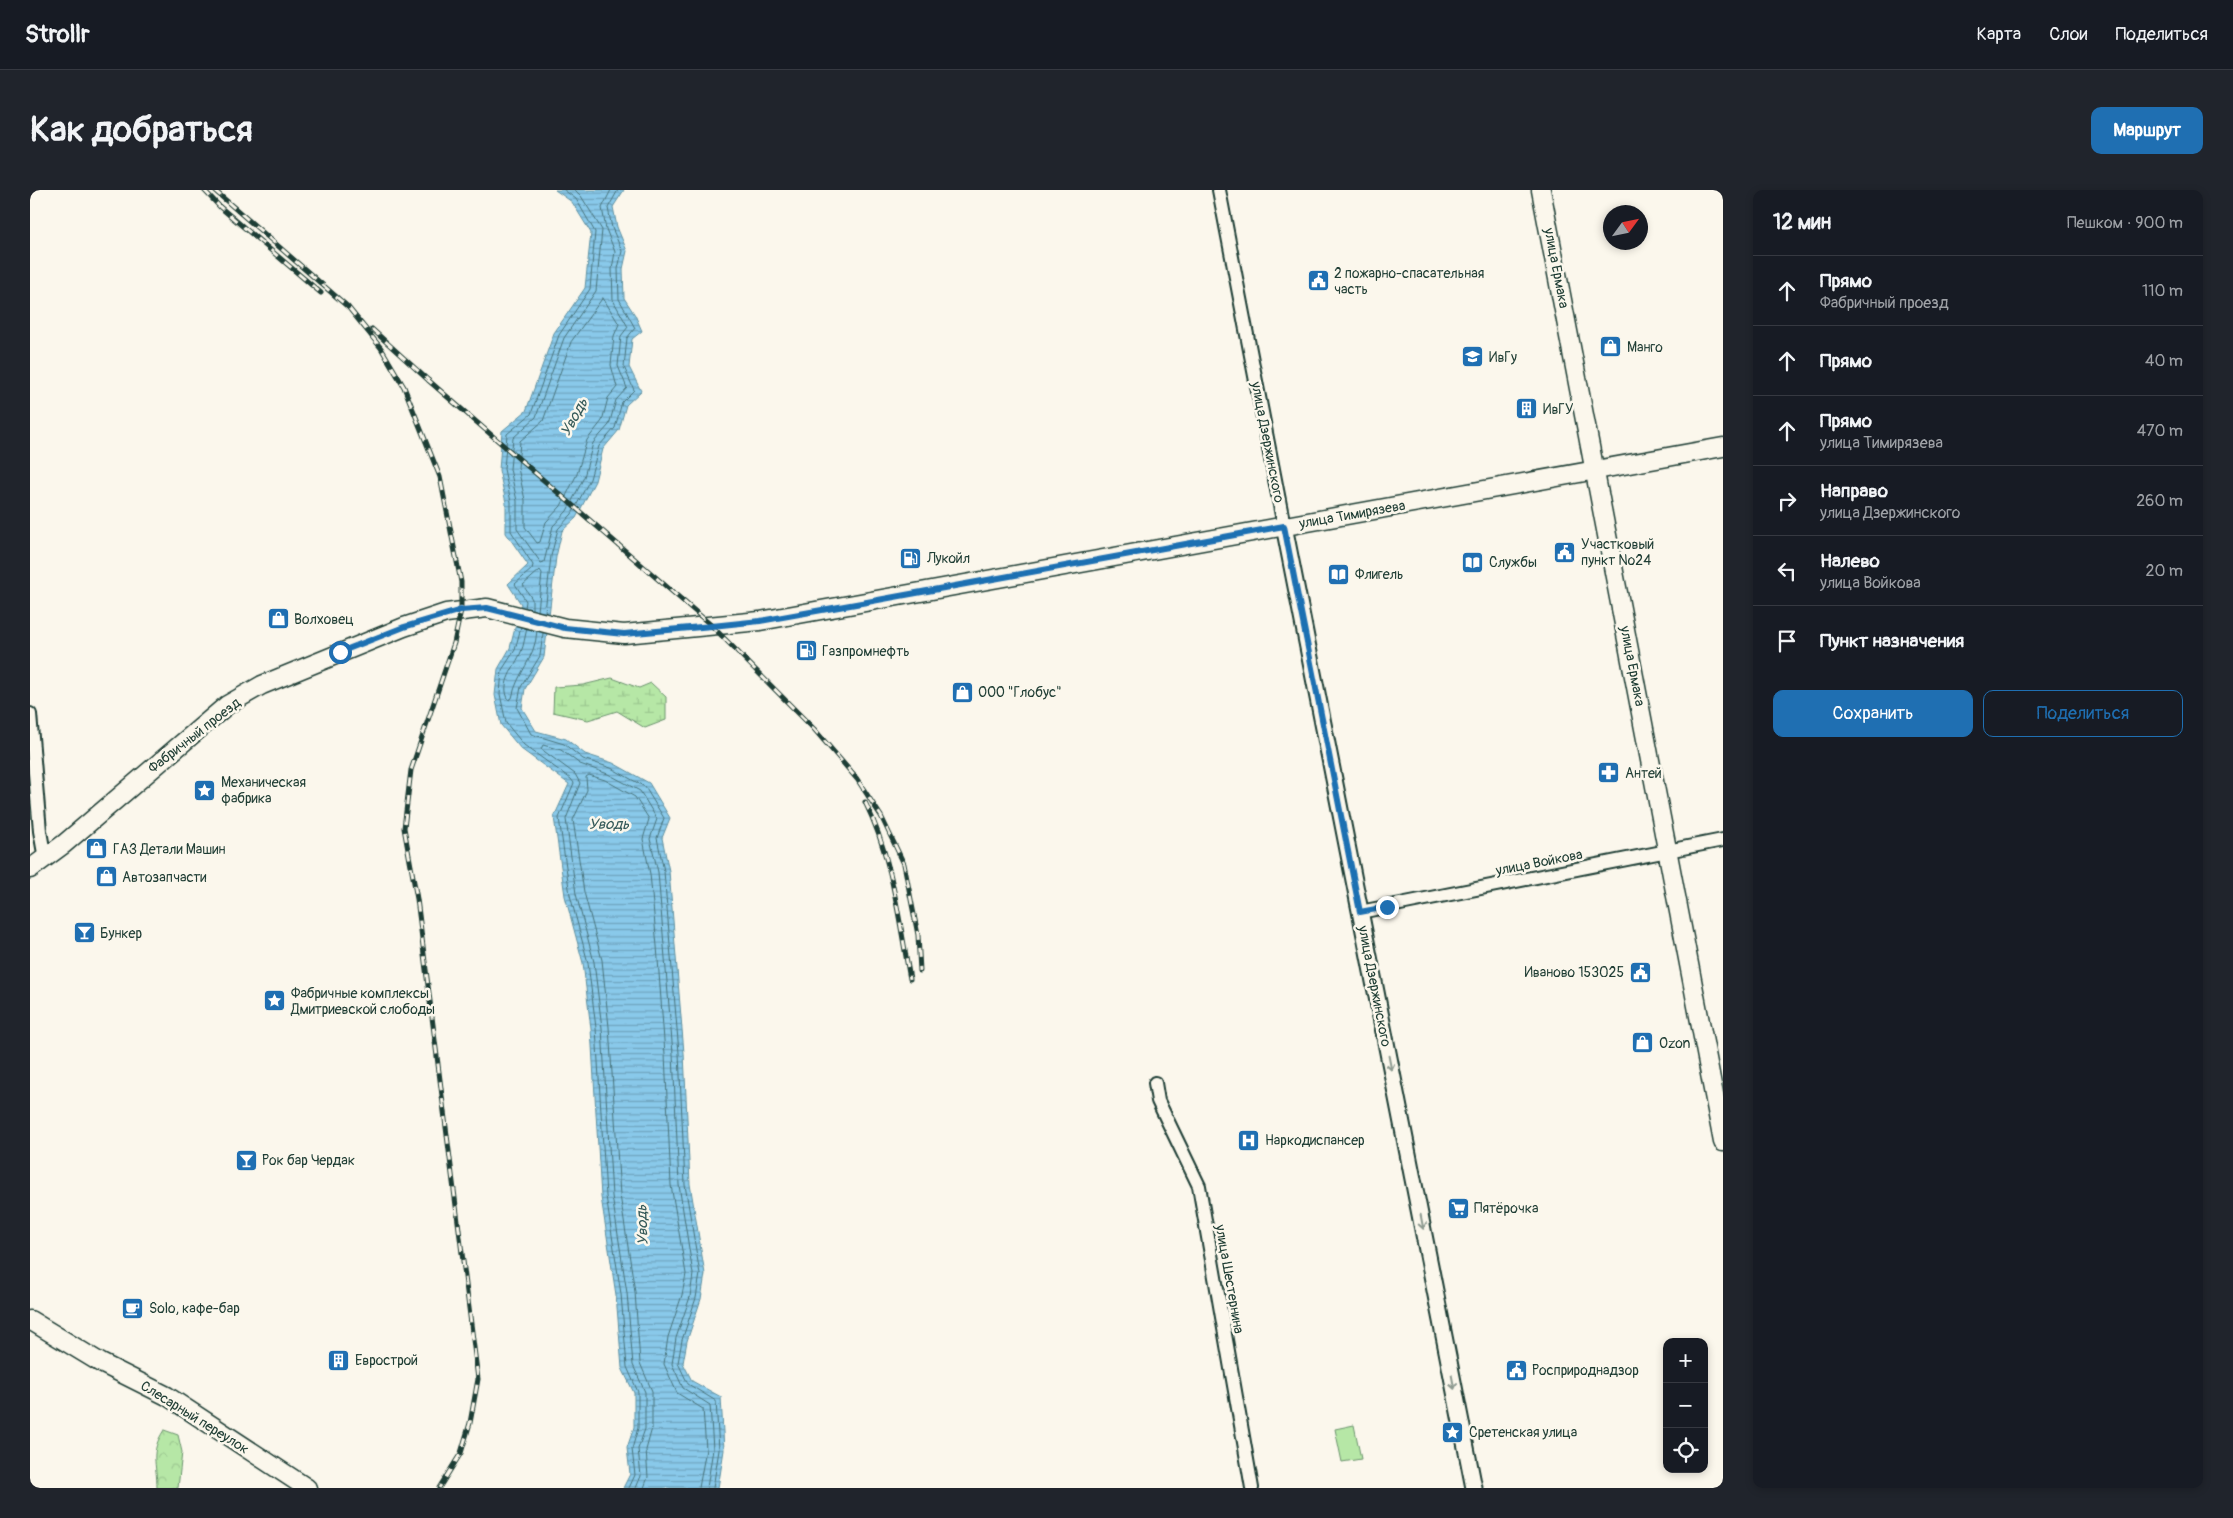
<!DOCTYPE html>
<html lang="ru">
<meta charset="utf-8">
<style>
body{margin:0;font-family:Pangolin,sans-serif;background:#20242c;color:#f1f3f6}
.controls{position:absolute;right:15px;bottom:15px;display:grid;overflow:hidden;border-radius:10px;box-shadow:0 2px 8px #0003}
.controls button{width:45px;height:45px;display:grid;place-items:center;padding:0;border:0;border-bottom:1px solid #363941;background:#171b24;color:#f1f3f6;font:25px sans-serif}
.compass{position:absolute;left:1573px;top:15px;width:45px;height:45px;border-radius:50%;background:#171b24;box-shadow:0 2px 8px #0003;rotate:57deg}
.stop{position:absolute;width:15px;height:15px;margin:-11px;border:4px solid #1f6fb2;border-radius:50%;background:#fff}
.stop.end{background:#1f6fb2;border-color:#fff;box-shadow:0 1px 5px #0008}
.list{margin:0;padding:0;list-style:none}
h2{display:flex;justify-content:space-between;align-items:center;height:65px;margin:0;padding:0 20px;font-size:21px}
h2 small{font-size:16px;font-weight:400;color:#9ea1a6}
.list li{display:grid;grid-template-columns:32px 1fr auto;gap:15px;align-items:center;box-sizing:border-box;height:70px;padding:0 20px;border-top:1px solid #363941}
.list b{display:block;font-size:19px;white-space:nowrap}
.list p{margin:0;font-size:16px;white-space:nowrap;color:#9ea1a6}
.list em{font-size:16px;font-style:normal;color:#9ea1a6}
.actions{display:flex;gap:10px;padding:15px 20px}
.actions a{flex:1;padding:11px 0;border:1px solid #1f6fb2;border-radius:10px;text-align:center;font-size:18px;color:#1f6fb2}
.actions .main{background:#1f6fb2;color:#fff}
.icon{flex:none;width:28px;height:28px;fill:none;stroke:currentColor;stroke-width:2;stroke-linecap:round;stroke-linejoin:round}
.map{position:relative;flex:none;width:1693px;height:1298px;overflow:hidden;border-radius:10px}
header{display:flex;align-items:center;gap:30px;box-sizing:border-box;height:70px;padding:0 25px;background:#171b24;border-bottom:1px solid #363941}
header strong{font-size:24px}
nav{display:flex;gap:28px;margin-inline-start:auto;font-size:18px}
.intro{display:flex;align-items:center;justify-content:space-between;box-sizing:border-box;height:120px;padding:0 30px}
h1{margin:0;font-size:35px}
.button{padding:12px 22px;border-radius:10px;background:#1f6fb2;color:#fff;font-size:18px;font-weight:700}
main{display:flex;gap:30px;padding:0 30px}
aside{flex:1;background:#171b24;border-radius:10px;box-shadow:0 2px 8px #0003}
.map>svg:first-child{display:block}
</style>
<header>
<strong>Strollr</strong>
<nav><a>Карта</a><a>Слои</a><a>Поделиться</a></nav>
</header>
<div class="intro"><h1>Как добраться</h1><a class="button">Маршрут</a></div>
<main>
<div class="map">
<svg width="1693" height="1298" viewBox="0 0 1693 1298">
<defs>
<pattern id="forest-crowns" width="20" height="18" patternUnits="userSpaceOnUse" patternTransform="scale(1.25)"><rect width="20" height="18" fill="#b6e7a6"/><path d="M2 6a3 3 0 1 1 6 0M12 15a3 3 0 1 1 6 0" fill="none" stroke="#9cc790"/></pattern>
<pattern id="wetland-marsh" width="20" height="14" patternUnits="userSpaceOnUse" patternTransform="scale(1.25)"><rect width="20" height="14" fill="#b6e7a6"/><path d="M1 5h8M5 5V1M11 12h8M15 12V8" fill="none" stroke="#9cc790"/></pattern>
<pattern id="water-rules" width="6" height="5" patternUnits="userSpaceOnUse" patternTransform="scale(1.25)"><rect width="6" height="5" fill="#89c9ea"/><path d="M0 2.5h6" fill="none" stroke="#6fa4be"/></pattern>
</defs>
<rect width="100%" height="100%" fill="#fbf7ec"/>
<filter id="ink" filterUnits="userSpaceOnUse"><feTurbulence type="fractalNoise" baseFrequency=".02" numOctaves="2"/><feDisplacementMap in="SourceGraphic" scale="10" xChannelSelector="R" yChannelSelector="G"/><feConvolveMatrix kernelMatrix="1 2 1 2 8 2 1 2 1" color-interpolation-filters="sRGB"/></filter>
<g filter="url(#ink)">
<path fill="url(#forest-crowns)" stroke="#6a926d" d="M134,1240l14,5 4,17 -4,36h-21c0,-25 -8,-35 7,-58z"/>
<polygon fill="url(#wetland-marsh)" stroke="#6a926d" points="582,488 609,498 621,493 636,507 636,530 615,538 587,521 558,530 523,522 524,497 553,495"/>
<polygon fill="#b6e7a6" stroke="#6a926d" points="1324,1235 1331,1269 1312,1272 1305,1239"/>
<polygon fill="url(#water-rules)" stroke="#5f91a1" points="525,0 594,0 583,17 587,37 597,61 593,79 594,108 605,125 612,141 602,149 599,177 611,201 596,215 589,240 573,259 565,291 546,328 532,341 526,367 514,467 495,499 492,518 506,541 536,549 555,564 583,573 619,593 640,628 632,648 639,681 645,755 654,863 660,994 675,1084 671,1109 657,1151 653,1173 662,1191 691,1207 694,1260 688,1298 593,1298 600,1284 597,1258 604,1237 604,1203 592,1178 586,1105 571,1007 561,839 553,773 535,706 524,627 539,594 491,559 471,535 465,505 468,479 480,458 491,414 478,394 498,375 476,343 476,313 469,280 472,241 496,221 524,143 555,98 561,43 542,12"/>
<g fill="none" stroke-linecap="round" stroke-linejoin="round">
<g stroke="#49757d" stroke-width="1">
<polyline points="545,0 551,6 572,40 566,101 534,148 506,227 483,248 480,279 487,311 487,339 511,373 514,372 523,336 537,321 554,287 563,253 579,235 586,210 597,198 588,176 591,146 598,137 583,110 582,79 585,62 576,39 572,18 581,0"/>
<polygon points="573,108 589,134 584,146 581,175 587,197 578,208 572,231 557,250 547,284 531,316 516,332 510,352 507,353 495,337 495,310 488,278 490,251 513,231 541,152"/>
<polyline points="495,418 496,411 485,394 502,379 503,375 481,341 481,312 474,279 477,244 501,224 529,145 560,99 565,42 546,9 534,0"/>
<polyline points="502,419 502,409 493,395 510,380 512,383 508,421"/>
<polyline points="515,422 521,366 528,339 542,324 560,289 569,256 585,238 592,212 604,200 594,177 597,148 605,138 589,109 588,79 592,61 582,38 578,18 588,0"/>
<polyline points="491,437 485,460 472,480 470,504 476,533 494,555 541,589 544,593 529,628 540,705 558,773 566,838 576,1006 591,1104 597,1177 608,1202 608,1238 602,1259 605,1285 599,1298"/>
<path d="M497,438c-2,8 -3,17 -6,24 -6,15 -22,32 -12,48l3,-2c5,-26 23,-38 25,-67"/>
<polyline points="513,443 510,466 491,497 487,518 501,544 534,554 553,569 581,578 615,597 634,628 627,648 634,681 640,755 649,863 655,995 670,1084 666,1108 652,1150 648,1173 658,1194 686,1211 689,1260 683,1298"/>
<polyline points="606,1298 611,1286 608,1259 615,1239 615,1202 603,1175 597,1103 582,1006 572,838 564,772 546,704 536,629 550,593 545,584 511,559 513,555 531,560 550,574 578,584 610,601 627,629 620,649 628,682 634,756 643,864 649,995 663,1084 660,1107 646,1148 642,1174 653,1198 680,1215 683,1259 677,1298"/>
<polyline points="614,1298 618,1287 616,1260 622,1238 622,1201 610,1173 605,1102 590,1005 579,837 572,770 554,702 543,630 557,600 556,587 559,585 575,590 605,607 619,629 613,649 620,684 627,756 635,864 641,995 656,1084 652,1105 638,1147 634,1174 647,1203 673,1219 676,1259 669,1298"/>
</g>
<defs>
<g id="minor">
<polyline points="1189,0 1254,336"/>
<polyline points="0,524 10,641 15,669"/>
<polyline points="1330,722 1693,650"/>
<polyline points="1125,893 1128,911 1169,996 1222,1298"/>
</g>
<polyline id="tertiary" points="1254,336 1444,1298"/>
<g id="secondary">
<polyline points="1511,0 1693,952"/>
<polyline points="0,679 34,654 197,515 232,495 374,437 416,423 457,418 535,438 594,444 730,431 1693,257"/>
<polyline points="0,1130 71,1173 137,1206 277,1298"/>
</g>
</defs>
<use href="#minor" stroke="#1f3d34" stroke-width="16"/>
<use href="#tertiary" stroke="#1f3d34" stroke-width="19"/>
<use href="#secondary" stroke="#1f3d34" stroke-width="21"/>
<use href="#minor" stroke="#fbf7ec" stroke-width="12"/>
<use href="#tertiary" stroke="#fbf7ec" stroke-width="15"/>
<use href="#secondary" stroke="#fbf7ec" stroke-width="18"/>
<defs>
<g id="rail">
<polyline points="174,0 190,17 291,103"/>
<polyline points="184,0 318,117 351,158 374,197 410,287 431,392 431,420 424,453 381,580 374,638 387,709 448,1189 440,1233 431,1263 409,1298"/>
<polyline points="342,139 398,190 682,436 784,539 827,589 851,626 874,674 888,745 890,781"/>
<path d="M835,612c27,54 34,118 45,177"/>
</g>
</defs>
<use href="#rail" stroke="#1f3d34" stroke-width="5"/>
<use href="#rail" stroke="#fbf7ec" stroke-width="3" stroke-dasharray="9" stroke-linecap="butt"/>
</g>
<defs><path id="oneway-shaft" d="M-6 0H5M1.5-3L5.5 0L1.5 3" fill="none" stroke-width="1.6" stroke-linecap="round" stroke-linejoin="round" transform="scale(1.25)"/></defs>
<g stroke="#8d9a90">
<use href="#oneway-shaft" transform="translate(1360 873) rotate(79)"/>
<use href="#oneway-shaft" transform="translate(1392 1032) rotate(79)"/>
<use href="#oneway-shaft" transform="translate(1423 1192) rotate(79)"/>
</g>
</g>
<g fill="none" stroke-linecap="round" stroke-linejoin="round" filter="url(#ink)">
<polyline stroke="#1f6fb2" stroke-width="6" points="310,462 374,437 431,420 457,418 535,438 594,444 682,436 730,431 837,412 1254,336 1330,722 1357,717"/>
</g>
<defs>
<symbol id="civic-square" viewBox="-11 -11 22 22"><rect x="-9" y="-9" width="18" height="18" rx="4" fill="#1f6fb2" stroke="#fbf7ec"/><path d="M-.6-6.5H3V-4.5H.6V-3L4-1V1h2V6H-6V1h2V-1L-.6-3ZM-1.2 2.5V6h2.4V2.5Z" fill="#fff"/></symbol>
<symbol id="shop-square" viewBox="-11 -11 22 22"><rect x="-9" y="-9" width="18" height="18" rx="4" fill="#1f6fb2" stroke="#fbf7ec"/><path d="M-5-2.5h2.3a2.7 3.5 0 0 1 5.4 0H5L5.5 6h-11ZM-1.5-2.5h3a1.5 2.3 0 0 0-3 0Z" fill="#fff"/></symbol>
<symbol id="university-square" viewBox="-11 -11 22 22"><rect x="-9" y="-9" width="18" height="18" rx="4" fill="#1f6fb2" stroke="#fbf7ec"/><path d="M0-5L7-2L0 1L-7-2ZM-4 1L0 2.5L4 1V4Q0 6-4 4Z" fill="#fff"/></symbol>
<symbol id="building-square" viewBox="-11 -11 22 22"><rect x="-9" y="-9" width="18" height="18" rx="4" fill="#1f6fb2" stroke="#fbf7ec"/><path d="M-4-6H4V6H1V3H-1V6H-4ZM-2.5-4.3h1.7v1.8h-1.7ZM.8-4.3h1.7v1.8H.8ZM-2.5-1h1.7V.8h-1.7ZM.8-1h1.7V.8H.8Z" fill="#fff"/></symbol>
<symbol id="fuel-square" viewBox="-11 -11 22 22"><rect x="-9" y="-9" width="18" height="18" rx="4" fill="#1f6fb2" stroke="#fbf7ec"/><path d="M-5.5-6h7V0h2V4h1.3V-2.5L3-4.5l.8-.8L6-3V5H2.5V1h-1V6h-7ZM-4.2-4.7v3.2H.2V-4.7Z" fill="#fff"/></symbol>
<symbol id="library-square" viewBox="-11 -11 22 22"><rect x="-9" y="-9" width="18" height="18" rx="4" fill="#1f6fb2" stroke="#fbf7ec"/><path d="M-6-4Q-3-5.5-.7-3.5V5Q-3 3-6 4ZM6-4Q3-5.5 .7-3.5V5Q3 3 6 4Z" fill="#fff"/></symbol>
<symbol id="pharmacy-square" viewBox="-11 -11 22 22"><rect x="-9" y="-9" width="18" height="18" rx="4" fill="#1f6fb2" stroke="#fbf7ec"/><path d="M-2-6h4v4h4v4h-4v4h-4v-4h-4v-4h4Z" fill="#fff"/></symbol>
<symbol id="sight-square" viewBox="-11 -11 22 22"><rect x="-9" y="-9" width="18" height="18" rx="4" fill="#1f6fb2" stroke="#fbf7ec"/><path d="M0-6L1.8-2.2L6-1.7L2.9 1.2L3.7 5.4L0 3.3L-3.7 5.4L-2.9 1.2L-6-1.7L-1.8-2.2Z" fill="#fff"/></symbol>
<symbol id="bar-square" viewBox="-11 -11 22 22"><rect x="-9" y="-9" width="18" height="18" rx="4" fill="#1f6fb2" stroke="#fbf7ec"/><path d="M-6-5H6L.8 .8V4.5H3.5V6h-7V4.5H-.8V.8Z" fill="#fff"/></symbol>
<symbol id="hospital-square" viewBox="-11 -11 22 22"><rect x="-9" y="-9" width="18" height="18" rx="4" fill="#1f6fb2" stroke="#fbf7ec"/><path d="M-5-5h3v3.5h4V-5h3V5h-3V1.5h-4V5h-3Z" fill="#fff"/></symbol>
<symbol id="supermarket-square" viewBox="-11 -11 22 22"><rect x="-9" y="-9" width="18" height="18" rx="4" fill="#1f6fb2" stroke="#fbf7ec"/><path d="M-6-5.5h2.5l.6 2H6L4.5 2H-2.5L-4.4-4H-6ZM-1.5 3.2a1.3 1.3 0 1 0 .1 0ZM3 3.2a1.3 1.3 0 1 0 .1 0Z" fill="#fff"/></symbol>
<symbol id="cafe-square" viewBox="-11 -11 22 22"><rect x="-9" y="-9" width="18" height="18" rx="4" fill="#1f6fb2" stroke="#fbf7ec"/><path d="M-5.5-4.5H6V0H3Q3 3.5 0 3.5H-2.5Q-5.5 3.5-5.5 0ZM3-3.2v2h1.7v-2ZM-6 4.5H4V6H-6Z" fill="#fff"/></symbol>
</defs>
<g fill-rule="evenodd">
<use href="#civic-square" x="1276" y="78" width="25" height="25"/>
<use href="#shop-square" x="1568" y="144" width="25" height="25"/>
<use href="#university-square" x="1430" y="154" width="25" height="25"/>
<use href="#building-square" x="1484" y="206" width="25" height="25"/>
<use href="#civic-square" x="1522" y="350" width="25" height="25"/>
<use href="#fuel-square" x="868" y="356" width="25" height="25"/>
<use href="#library-square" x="1430" y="360" width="25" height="25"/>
<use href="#library-square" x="1296" y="372" width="25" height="25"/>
<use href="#shop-square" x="236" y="416" width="25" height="25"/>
<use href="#fuel-square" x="764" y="448" width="25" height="25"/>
<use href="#shop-square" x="920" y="490" width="25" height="25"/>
<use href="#pharmacy-square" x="1566" y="570" width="25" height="25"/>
<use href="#sight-square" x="162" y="588" width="25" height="25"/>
<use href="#shop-square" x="54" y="646" width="25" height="25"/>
<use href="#shop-square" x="64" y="674" width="25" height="25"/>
<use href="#bar-square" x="42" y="730" width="25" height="25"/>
<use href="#civic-square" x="1598" y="770" width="25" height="25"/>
<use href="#sight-square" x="232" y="798" width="25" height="25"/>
<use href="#shop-square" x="1600" y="840" width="25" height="25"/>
<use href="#hospital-square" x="1206" y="938" width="25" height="25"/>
<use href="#bar-square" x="204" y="958" width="25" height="25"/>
<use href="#supermarket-square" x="1416" y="1006" width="25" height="25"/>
<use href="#cafe-square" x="90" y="1106" width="25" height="25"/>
<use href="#building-square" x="296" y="1158" width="25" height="25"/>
<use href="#civic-square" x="1474" y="1168" width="25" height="25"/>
<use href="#sight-square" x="1410" y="1230" width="25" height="25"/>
</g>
<g text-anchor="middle" stroke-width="5" stroke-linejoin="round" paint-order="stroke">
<g font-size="14" fill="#1f3d34" stroke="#fbf7ec">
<text transform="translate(1527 78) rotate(79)" y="5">улица Ермака</text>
<text transform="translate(1238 252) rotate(79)" y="5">улица Дзержинского</text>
<text transform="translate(1322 324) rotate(-10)" y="5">улица Тимирязева</text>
<text transform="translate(1603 476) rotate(79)" y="5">улица Ермака</text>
<text transform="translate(164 545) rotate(-38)" y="5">Фабричный проезд</text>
<text transform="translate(1509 672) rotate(-11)" y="5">улица Войкова</text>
<text transform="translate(1345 796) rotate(79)" y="5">улица Дзержинского</text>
<text transform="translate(1200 1089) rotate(80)" y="5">улица Шестернина</text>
<text transform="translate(165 1227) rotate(32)" y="5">Слесарный переулок</text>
</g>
<g font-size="14" fill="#1f3d34" stroke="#fbf7ec" text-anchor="start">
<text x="1304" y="88">2 пожарно-спасательная<tspan x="1304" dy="16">часть</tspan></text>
<text x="1597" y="162">Манго</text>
<text x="1459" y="172">ИвГу</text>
<text x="1513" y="224">ИвГУ</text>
<text x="1551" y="359">Участковый<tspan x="1551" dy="16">пункт №24</tspan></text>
<text x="897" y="373">Лукойл</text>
<text x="1459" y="377">Службы</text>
<text x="1325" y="389">Флигель</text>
<text x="264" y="434">Волховец</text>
<text x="792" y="466">Газпромнефть</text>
<text x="948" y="507">ООО "Глобус"</text>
<text x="1595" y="588">Антей</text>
<text x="191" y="597">Механическая<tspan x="191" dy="16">фабрика</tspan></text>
<text x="83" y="664">ГАЗ Детали Машин</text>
<text x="92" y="692">Автозапчасти</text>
<text x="70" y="748">Бункер</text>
<text x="1594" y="787" text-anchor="end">Иваново 153025</text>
<text x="261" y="808">Фабричные комплексы<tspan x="261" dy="16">Дмитриевской слободы</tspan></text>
<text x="1629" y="858">Ozon</text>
<text x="1235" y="955">Наркодиспансер</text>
<text x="232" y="975">Рок бар Чердак</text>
<text x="1444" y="1023">Пятёрочка</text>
<text x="119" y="1123">Solo, кафе-бар</text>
<text x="325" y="1175">Еврострой</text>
<text x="1502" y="1185">Росприроднадзор</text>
<text x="1439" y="1247">Сретенская улица</text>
</g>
<g font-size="15" font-style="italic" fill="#345958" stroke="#fbf7ec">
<text transform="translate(544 227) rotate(-61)" y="5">Уводь</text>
<text x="579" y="639">Уводь</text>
<text transform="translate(612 1035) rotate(-92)" y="5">Уводь</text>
</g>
</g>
</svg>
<div class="controls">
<button>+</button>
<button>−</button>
<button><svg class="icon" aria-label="locate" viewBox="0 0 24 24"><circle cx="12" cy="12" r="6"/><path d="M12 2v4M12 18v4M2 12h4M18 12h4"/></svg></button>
</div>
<svg class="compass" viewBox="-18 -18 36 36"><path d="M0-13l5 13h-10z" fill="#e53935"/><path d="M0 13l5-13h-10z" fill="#9ea1a6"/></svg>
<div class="stop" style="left:310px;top:462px"></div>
<div class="stop end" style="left:1357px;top:717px"></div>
</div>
<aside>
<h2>12 мин<small>Пешком · 900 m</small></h2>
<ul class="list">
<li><svg class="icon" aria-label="ahead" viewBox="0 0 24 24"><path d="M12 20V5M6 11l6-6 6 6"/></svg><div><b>Прямо</b><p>Фабричный проезд</p></div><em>110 m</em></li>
<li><svg class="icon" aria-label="ahead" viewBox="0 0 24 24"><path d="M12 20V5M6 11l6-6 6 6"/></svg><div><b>Прямо</b></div><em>40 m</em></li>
<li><svg class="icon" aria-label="ahead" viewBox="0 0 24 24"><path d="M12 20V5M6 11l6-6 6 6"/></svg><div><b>Прямо</b><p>улица Тимирязева</p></div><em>470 m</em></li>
<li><svg class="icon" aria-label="right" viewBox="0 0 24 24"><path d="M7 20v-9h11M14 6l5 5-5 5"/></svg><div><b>Направо</b><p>улица Дзержинского</p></div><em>260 m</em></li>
<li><svg class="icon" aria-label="left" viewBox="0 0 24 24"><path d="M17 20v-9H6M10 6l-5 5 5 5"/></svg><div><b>Налево</b><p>улица Войкова</p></div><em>20 m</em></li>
<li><svg class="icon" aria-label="arrive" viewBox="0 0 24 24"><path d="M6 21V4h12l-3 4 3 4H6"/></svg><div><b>Пункт назначения</b></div></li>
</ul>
<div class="actions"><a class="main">Сохранить</a><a>Поделиться</a></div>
</aside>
</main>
